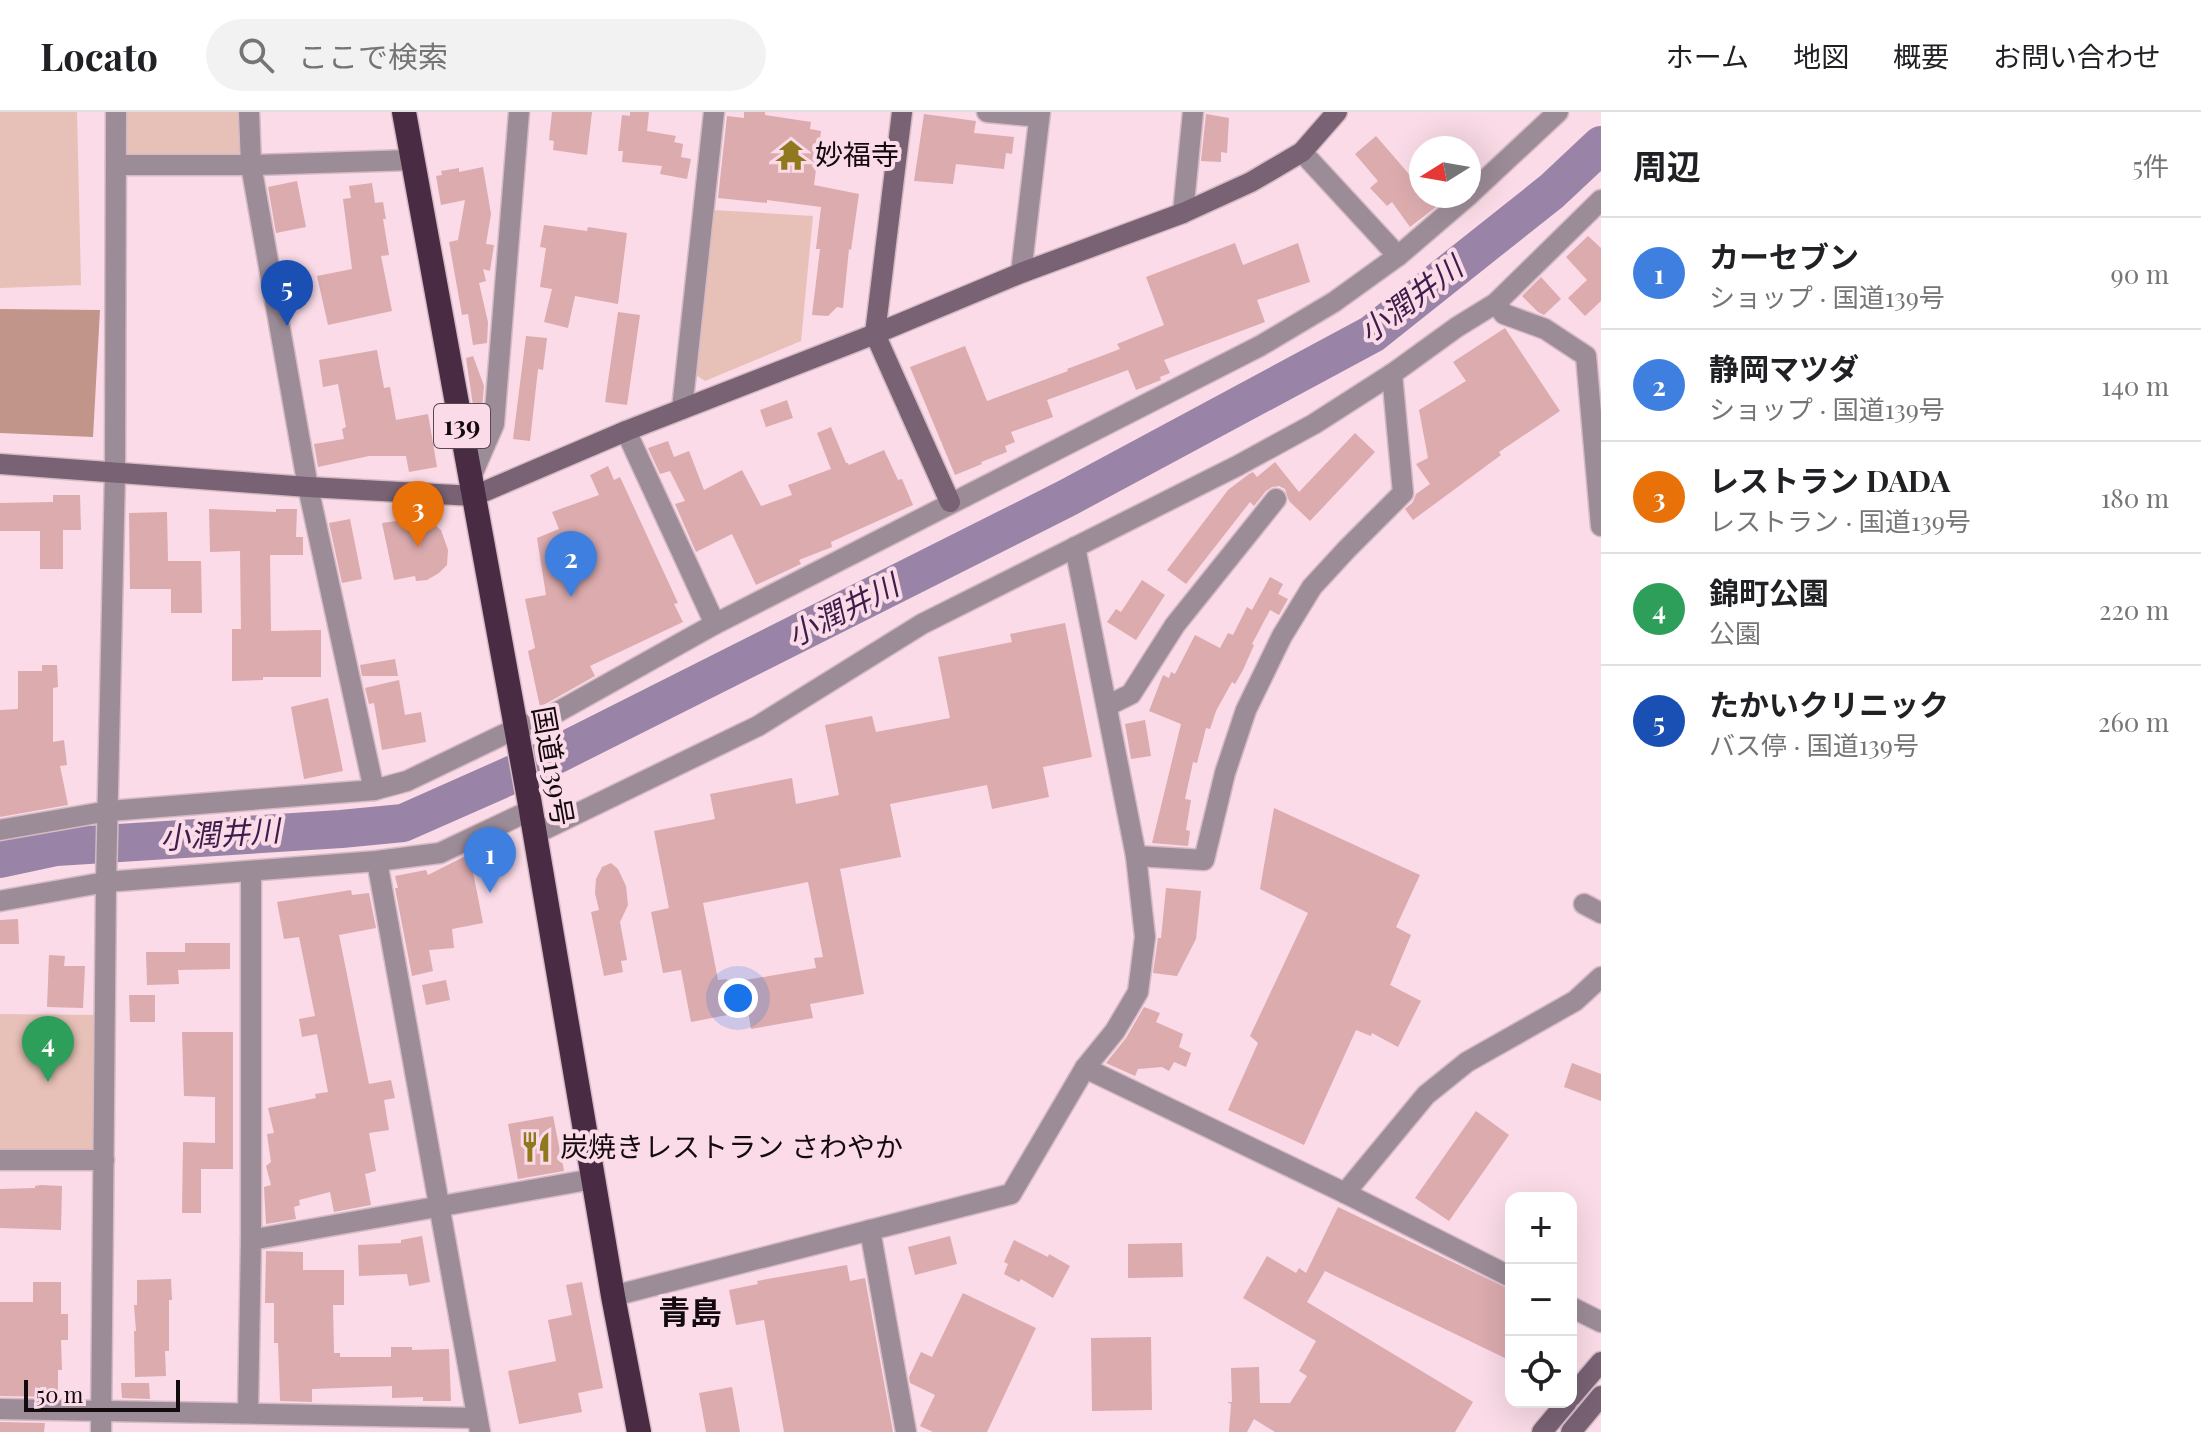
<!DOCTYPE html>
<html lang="ja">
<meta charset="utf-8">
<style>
body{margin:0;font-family:"Playfair Display","Noto Sans JP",serif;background:#f2f2f2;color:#202124}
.controls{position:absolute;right:24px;bottom:24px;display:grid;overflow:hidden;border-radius:16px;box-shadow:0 8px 32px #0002}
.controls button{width:72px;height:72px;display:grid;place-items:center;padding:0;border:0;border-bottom:2px solid #e0e0e0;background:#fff;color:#202124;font:40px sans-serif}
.compass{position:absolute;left:1409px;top:24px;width:72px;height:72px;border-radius:50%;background:#fff;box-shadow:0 8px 32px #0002;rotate:259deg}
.scale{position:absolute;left:24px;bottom:20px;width:156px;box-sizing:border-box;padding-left:8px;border:4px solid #130a0e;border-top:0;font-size:22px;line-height:28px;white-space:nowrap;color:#130a0e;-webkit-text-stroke:6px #fadbe7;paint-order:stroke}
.you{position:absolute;left:738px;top:886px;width:28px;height:28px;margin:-20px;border:6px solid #fff;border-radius:50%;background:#1a73e8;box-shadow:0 0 0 12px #1a73e833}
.badge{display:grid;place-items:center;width:52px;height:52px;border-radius:50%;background:#2563eb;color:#fff;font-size:26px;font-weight:700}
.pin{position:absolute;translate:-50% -66px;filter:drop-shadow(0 2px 4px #0008)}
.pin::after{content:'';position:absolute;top:42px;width:28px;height:24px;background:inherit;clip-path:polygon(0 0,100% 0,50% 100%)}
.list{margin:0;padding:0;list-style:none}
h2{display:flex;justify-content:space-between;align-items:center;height:104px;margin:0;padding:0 32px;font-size:34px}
h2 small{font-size:26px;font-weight:400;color:#757577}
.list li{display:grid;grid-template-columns:52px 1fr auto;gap:24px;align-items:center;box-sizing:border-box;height:112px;padding:0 32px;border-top:2px solid #e0e0e0}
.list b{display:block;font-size:30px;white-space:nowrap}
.list p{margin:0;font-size:26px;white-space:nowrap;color:#757577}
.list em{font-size:26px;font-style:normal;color:#757577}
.icon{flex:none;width:44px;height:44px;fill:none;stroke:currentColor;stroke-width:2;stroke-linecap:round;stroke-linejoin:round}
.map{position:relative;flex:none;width:1601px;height:1320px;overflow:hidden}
header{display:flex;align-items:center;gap:48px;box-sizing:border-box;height:112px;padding:0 40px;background:#fff;border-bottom:2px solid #e0e0e0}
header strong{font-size:38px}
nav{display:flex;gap:44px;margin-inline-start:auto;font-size:28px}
.search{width:560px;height:72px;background:#f2f2f2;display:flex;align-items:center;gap:20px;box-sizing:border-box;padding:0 28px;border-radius:44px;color:#757577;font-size:30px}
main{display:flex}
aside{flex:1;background:#fff}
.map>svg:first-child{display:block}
</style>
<header>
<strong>Locato</strong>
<div class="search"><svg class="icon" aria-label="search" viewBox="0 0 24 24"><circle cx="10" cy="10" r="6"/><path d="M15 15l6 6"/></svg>ここで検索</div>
<nav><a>ホーム</a><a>地図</a><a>概要</a><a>お問い合わせ</a></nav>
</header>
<main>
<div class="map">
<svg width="1601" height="1320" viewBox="0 0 1601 1320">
<rect width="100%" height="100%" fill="#fadbe7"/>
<g fill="#e7c1b8">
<polygon points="0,0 77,0 81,173 0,176"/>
<polygon points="121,0 244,0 247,48 123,47"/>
<polygon points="714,98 813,104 801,229 705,269 693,261"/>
<polygon points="0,902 96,903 94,1036 87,1043 0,1041"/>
</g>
<polygon fill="#c2958b" points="0,197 100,198 93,325 0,321"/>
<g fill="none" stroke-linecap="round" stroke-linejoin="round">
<polyline stroke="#9983a6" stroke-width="38" points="0,747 56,735 341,717 403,711 552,645 1067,386 1372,222 1552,79 1601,33"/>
</g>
<g fill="#dbabae" fill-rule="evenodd">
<polygon points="552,0 592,0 587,43 553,38 554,29 549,28"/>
<polygon points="630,0 649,0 647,19 676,24 674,30 683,32 681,45 691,47 687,67 660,62 662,54 622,50 623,39 618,39 622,3 630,4"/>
<polygon points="744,0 765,0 765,3 811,10 810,17 821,19 814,73 859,82 851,138 849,137 843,196 837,195 828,204 812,203 820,137 816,137 821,95 767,88 767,91 718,86 727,4 744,6"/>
<polygon points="924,2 976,9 974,21 1014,25 1012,42 1006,41 1004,57 956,52 953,72 914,69"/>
<polygon points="1206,2 1229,6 1227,41 1221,40 1221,50 1201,49"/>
<polygon points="1376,24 1421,76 1421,84 1428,84 1436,95 1410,115 1392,90 1387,94 1370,76 1378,69 1355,42"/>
<polygon points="483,55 491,102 486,132 494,133 490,159 483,157 486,169 479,171 488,210 487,231 473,233 468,202 462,203 449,130 458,128 465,88 441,93 436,64 442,63 441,59 459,56 459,60"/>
<polygon points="297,69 306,115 276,121 268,75"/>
<polygon points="372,71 375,91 383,90 386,107 383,107 389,143 381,144 392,199 328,213 317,164 352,157 343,87 351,86 349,74"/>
<polygon points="544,113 587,119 588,115 627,121 618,192 575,184 568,216 544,210 552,177 540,175 546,136 540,135"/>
<polygon points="1588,124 1601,136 1601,189 1585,204 1568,186 1587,168 1566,145"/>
<polygon points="1235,131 1243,153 1298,131 1310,170 1257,188 1265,210 1164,248 1170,261 1160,265 1161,268 1136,278 1128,258 1047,288 1053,305 1011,320 1015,330 1005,334 1007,340 981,350 982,352 955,363 910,255 965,234 987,289 1068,259 1067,257 1120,237 1117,232 1164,213 1146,165"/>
<polygon points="1541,165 1561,187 1544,203 1538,200 1522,184"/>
<polygon points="618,200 640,203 627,293 605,290"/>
<polygon points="1505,216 1560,299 1499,340 1501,343 1413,408 1405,397 1413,390 1416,382 1430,372 1416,352 1428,346 1419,298 1466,269 1453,250"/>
<polygon points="526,224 547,226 543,258 538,257 530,329 513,327"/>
<polygon points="377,238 384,276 390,275 396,308 428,302 437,355 409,360 406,344 369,344 318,355 314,332 344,327 342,317 346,315 338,272 323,275 319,248"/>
<polygon points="473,244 484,274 481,309 476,314 466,246"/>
<polygon points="787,288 793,306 766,315 760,298"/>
<polygon points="831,315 846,351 848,351 849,353 884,338 898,368 902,367 913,393 831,430 832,435 799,448 801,452 756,473 732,422 696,440 675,392 685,389 670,359 660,362 648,336 668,329 674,345 689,339 704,378 742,358 761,394 792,383 788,373 831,357 817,321"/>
<polygon points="1355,321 1375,340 1310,409 1289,389 1285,377 1279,374 1272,375 1266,379 1254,394 1250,390 1186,472 1167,458 1228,378 1249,362 1253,360 1257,365 1275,350 1299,380"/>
<polygon points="608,354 614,368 620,365 678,491 674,492 683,510 590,554 595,564 540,595 528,539 535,536 525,487 546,483 537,426 559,417 552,400 599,383 590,363"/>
<polygon points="53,383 80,383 81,418 63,418 63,457 40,457 40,419 0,419 0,391 53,390"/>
<polygon points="209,397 276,400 276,397 297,397 296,425 303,425 303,443 270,443 271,519 321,518 321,565 263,565 263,568 232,569 232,517 241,517 240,439 210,440"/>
<polygon points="167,400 168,449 201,449 202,501 171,501 171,477 130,477 129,401"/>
<polygon points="417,406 428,407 441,418 448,438 447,453 439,461 427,468 416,469 415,464 394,468 382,411"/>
<polygon points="350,407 362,467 342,471 329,411"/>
<polygon points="1270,465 1283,472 1278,482 1288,487 1279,503 1270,498 1252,532 1254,533 1243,558 1235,572 1232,570 1216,599 1210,617 1206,616 1197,651 1193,650 1185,687 1191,688 1186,718 1190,719 1188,734 1152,731 1181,612 1149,599 1163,563 1169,566 1171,560 1175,562 1195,523 1220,536 1228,521 1233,523 1247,495 1252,498"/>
<polygon points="1142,468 1165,483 1136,528 1107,510 1116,497 1121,500"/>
<path d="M1065,511l27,134 -49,10 6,30 -57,12 -5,-24 -97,19 11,53 -61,12 24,125 -54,10 3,14 -62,11 -3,-18 -57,11 -10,-52 -18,3 -12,-61 18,-4 -15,-77 61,-12 -5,-25 82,-16 4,26 43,-9 -14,-70 47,-9 4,16 74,-14 -12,-61 74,-15 -2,-8zM808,770l15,75 -9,1 2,10 -88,15 -1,-4 -9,1 -15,-77z"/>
<polygon points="395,547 398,564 362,564 360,553"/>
<polygon points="42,553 57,553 58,575 53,576 53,630 64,628 67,653 60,654 68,693 0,705 0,598 18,597 18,559 42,559"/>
<polygon points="399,568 405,603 421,600 426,630 382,638 374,591 369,592 365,576"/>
<polygon points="328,586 343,659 304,667 291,595"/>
<polygon points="1145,608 1151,644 1131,647 1125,612"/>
<polygon points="1274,696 1420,763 1396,815 1411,823 1390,873 1421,889 1398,935 1372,921 1371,924 1356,918 1304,1033 1228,998 1258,931 1250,924 1308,801 1260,777"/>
<polygon points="493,730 498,750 472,755 483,811 452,817 454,836 429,838 433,859 412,864 395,776 398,776 395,764 426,758 428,763"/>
<polygon points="611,751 618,757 626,774 628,793 620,810 627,848 621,849 623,860 604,864 591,800 599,798 595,781 596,767 602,755"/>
<polygon points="1166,776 1201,779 1196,827 1177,864 1153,861 1158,826 1161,826"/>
<polygon points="351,778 352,783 369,781 376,816 339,823 369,972 391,968 395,986 384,988 389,1018 369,1021 376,1059 365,1062 371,1093 334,1100 330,1080 299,1088 300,1093 294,1095 296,1107 266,1112 264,1075 271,1073 266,1054 271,1050 267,1022 274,1021 268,996 316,986 315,982 328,980 317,922 302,925 299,907 315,904 299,825 284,827 277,790"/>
<polygon points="18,807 19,832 0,832 0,808"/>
<polygon points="185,831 230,831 230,857 178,858 179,872 147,873 146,840 185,840"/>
<polygon points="49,843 65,844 64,854 85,854 83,896 47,895"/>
<polygon points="446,868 450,888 426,893 422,873"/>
<polygon points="129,883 155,883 155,910 130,910"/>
<polygon points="1144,895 1160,901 1156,910 1183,922 1179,935 1191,941 1186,955 1174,950 1169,959 1162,955 1138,957 1135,964 1106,951 1126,926"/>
<polygon points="182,920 233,920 233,1057 201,1057 201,1101 182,1101 183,1030 215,1031 215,985 184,984"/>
<polygon points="1572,951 1601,962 1601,989 1564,975"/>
<polygon points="1476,999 1509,1023 1449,1109 1415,1086"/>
<polygon points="553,1004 564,1059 518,1067 508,1012"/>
<polygon points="41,1073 62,1074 61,1118 0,1116 0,1077 35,1076 35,1074"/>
<polygon points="1338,1095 1511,1178 1511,1249 1325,1159 1307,1190 1473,1290 1455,1320 1275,1320 1254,1307 1247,1320 1229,1320 1231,1292 1227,1290 1232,1290 1231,1256 1259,1255 1260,1291 1290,1291 1307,1264 1299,1259 1316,1229 1243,1186 1267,1144 1296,1161 1299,1156 1306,1161"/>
<polygon points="422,1124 430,1170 409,1174 407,1162 359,1164 358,1133 401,1131 401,1128"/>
<polygon points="950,1124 957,1152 915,1163 908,1135"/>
<polygon points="1014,1128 1048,1145 1049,1142 1070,1154 1053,1186 1021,1167 1019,1170 1004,1162 1008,1152 1004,1150"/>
<polygon points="1182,1131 1183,1165 1128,1166 1128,1132"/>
<polygon points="266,1139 303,1140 303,1158 344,1158 344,1193 333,1193 334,1241 340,1241 340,1245 391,1245 391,1235 412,1235 412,1238 449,1237 451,1289 423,1289 423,1285 392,1286 392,1274 312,1277 312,1290 280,1289 278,1231 274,1231 274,1191 265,1191"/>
<polygon points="847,1153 850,1169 865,1166 893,1320 784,1320 764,1208 736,1213 729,1178 758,1172 757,1169"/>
<polygon points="171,1167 172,1188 169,1188 169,1239 165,1239 166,1264 135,1265 134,1219 136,1219 134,1193 137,1193 137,1168"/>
<polygon points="33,1170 61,1170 61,1202 68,1202 68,1228 61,1228 62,1258 58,1258 58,1285 0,1284 0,1190 33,1190"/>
<polygon points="582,1170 603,1276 578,1281 582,1300 519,1312 508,1259 556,1249 548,1208 572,1203 566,1173"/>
<polygon points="963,1181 1036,1216 987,1320 933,1320 920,1314 935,1283 910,1271 909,1265 921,1240 932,1245"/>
<polygon points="1151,1225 1152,1298 1092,1299 1091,1226"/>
<polygon points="121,1271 149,1271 150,1287 122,1286"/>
<polygon points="732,1275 740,1320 706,1320 699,1281"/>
<polygon points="0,1310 45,1311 44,1320 0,1320"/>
</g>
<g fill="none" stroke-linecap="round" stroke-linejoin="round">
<defs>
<g id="street">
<polyline points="249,0 251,53 308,375 374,678"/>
<polyline points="987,0 1039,5"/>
<polyline points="1302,40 1398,144"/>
<polyline points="116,53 251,53 412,48"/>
<polyline points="1469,83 1558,0"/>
<polyline points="1183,101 1193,0"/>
<polyline points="1021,161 1040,0"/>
<polyline points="1496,191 1504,202 1545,217 1586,244 1601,414"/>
<polyline points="682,297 714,0"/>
<polyline points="626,319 715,512"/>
<polyline points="471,365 494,312 519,0"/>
<polyline points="1107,594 1131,582 1175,513 1276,387"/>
<polyline points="0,718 109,699 374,678 407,669 515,617 545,607 715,512 1260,234 1334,190 1398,144 1468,84"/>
<polyline points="535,722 758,614 922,512 1237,354 1314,312 1392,262 1457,215 1496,191 1601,88"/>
<polyline points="1136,744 1204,748 1225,661 1246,598 1282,524 1312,475 1347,437 1403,381 1392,262"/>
<polyline points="377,749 480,1320"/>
<polyline points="0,789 106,770 377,749 440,741 531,698"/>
<polyline points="1584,792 1601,801"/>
<polyline points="1085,956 1345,1081 1511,1165"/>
<polyline points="0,1048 104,1048"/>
<polyline points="1345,1081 1426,983 1467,950 1575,889 1601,865"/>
<polyline points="870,1118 906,1320"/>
<polyline points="251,1128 593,1067"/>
<polyline points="613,1184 1011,1082 1085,956 1115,919 1138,880 1145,825 1136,744 1075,435"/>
<polyline points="1571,1195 1601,1210"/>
<polyline points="0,1297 477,1306"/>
<polyline points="248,1301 251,1128 251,759"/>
<polyline points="101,1320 106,770 115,360 116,0"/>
</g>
<g id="secondary">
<polyline points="902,0 875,222 950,390"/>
<polyline points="0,352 308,375 474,384 626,319 875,222 1021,161 1183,101 1251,70 1302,40 1337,0"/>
<polyline points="1571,1285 1601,1250"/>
<polyline points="1542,1320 1567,1290"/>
<polyline points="1571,1320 1601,1284"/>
</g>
<polyline id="highway" points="404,0 529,687 613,1184 639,1320"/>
</defs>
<use href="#street" stroke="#d5bac4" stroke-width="23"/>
<use href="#secondary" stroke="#d5bac4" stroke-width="23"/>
<use href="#highway" stroke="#d5bac4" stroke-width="27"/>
<use href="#street" stroke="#9c8c98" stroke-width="20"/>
<use href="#secondary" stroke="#786274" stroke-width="20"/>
<use href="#highway" stroke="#492c44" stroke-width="24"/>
</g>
<defs>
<symbol id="temple-bare" viewBox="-9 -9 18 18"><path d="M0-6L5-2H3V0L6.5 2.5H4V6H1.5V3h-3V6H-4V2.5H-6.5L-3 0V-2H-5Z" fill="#8f781e" stroke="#fadbe7" stroke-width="2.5" paint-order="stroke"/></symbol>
<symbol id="restaurant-bare" viewBox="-9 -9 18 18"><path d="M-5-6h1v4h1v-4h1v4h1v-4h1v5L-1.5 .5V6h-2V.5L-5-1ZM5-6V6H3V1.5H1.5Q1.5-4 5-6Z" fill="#8f781e" stroke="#fadbe7" stroke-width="2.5" paint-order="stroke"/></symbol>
</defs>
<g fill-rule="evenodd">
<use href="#temple-bare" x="769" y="21" width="44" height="44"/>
<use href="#restaurant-bare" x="514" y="1013" width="44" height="44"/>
</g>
<g text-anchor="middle" stroke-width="8" stroke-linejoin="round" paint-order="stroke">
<rect fill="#fadbe7" stroke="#58494f" stroke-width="2" x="434" y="292" width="56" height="44" rx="6"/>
<g font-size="26" font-weight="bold" fill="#130a0e">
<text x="462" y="323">139</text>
</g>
<g font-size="28" fill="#130a0e" stroke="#fadbe7" text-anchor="start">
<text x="815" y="53">妙福寺</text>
<text x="560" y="1045">炭焼きレストラン さわやか</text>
</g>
<g font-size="28" fill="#130a0e" stroke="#fadbe7">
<text transform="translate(553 654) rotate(80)" y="10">国道139号</text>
</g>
<g font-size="30" font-style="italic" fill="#3c1d4b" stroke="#fadbe7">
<text transform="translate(1411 188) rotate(-37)" y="10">小潤井川</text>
<text transform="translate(843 499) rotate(-27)" y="10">小潤井川</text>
<text transform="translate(220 723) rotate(-4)" y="10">小潤井川</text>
</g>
<g font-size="32" font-weight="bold" fill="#130a0e" stroke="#fadbe7">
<text x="690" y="1212">青島</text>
</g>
</g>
</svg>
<div class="controls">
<button>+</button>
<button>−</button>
<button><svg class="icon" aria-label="locate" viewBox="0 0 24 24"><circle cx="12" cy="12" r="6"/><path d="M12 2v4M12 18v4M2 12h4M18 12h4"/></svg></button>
</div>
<svg class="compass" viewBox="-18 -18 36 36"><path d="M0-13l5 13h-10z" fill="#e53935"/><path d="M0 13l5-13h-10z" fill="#757577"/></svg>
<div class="scale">50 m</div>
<div class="you"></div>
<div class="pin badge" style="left:490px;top:781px;background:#3f7fe0">1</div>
<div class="pin badge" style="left:571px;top:485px;background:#3f7fe0">2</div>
<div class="pin badge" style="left:418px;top:435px;background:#e8710a">3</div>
<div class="pin badge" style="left:48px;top:970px;background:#2e9e5b">4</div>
<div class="pin badge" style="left:287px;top:214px;background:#1a4fb4">5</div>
</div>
<aside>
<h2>周辺<small>5件</small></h2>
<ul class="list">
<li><span class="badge" style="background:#3f7fe0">1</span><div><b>カーセブン</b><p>ショップ · 国道139号</p></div><em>90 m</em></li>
<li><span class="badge" style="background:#3f7fe0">2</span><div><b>静岡マツダ</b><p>ショップ · 国道139号</p></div><em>140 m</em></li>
<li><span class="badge" style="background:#e8710a">3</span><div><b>レストラン DADA</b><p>レストラン · 国道139号</p></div><em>180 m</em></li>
<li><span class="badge" style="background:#2e9e5b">4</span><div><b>錦町公園</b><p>公園</p></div><em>220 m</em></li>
<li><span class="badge" style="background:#1a4fb4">5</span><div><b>たかいクリニック</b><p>バス停 · 国道139号</p></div><em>260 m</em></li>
</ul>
</aside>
</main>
